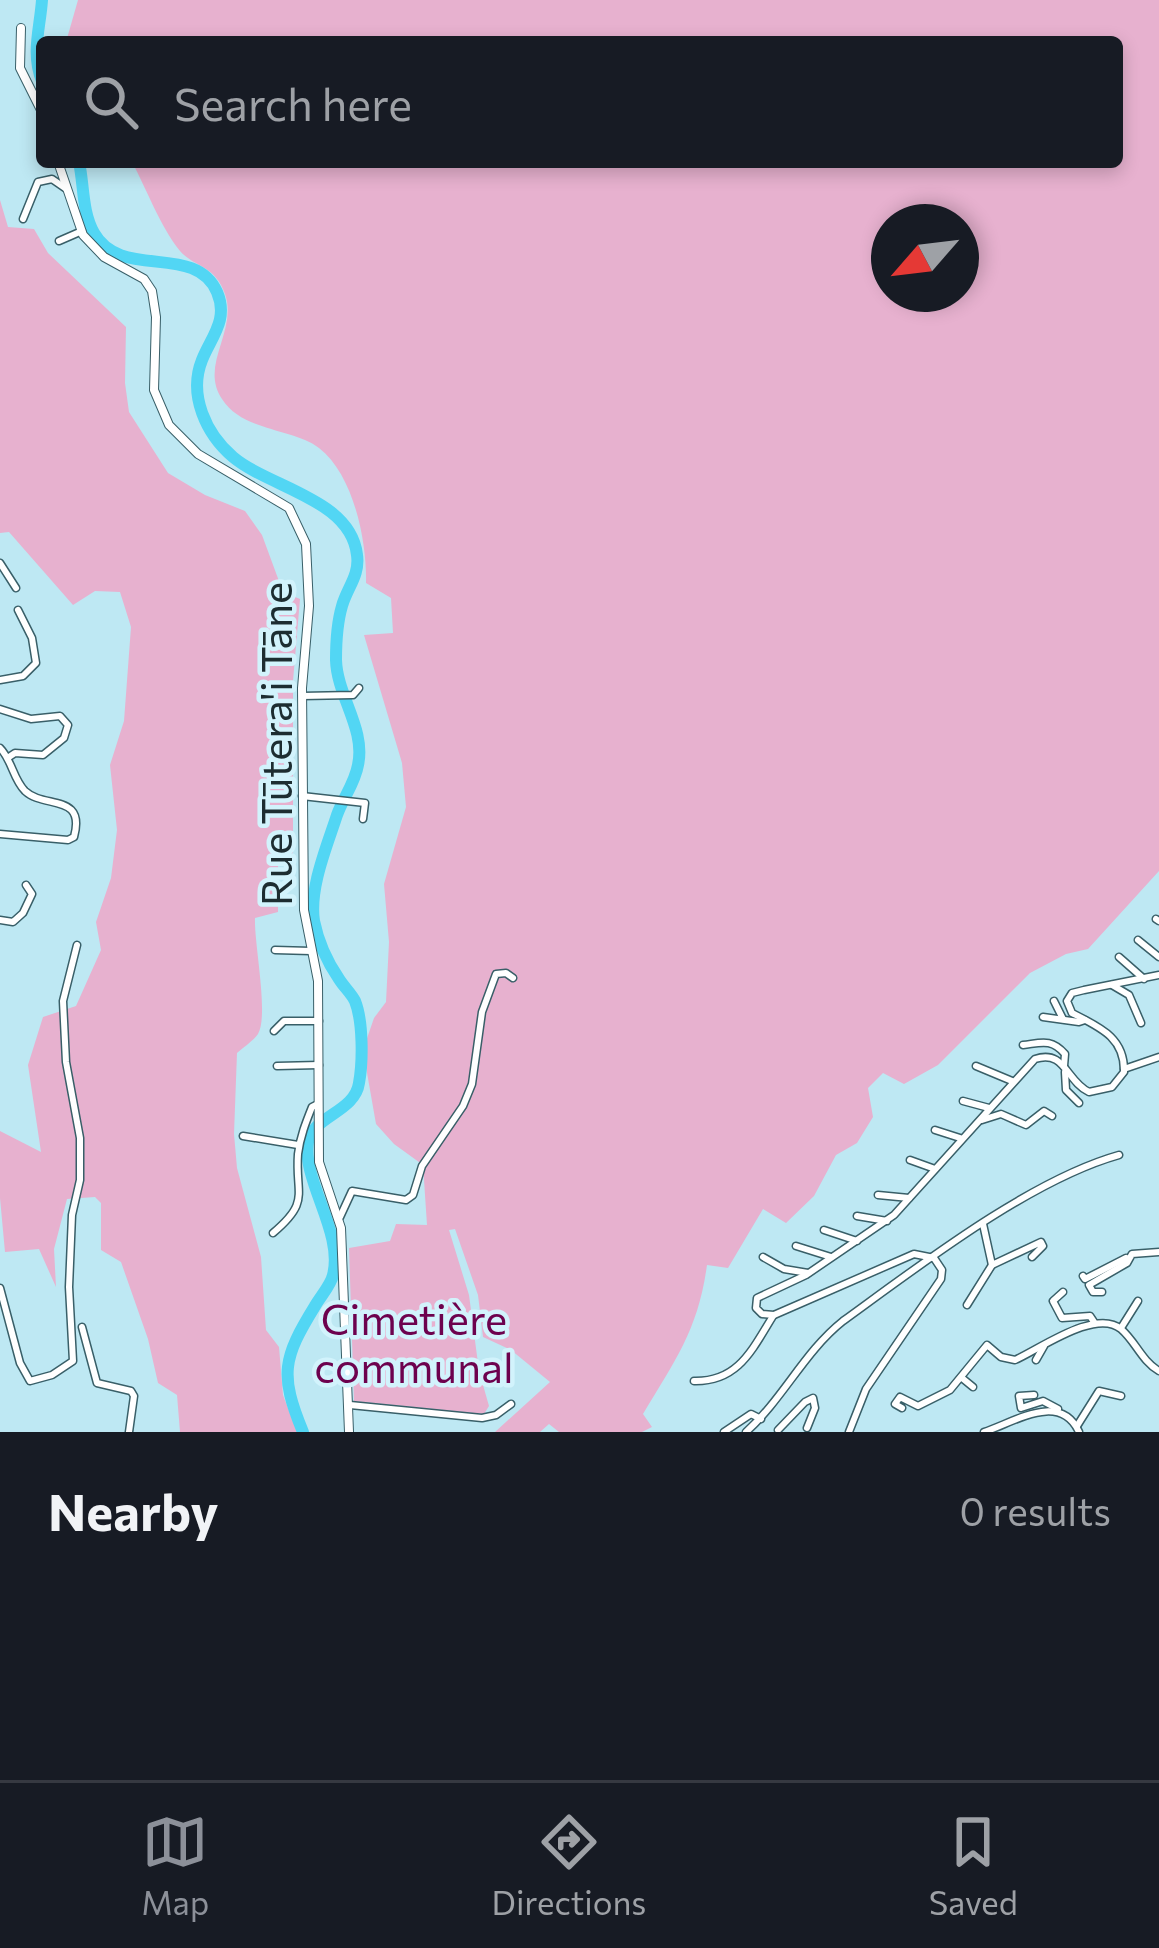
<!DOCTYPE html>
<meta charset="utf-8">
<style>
body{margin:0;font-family:Commissioner,sans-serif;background:#20242c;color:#f1f3f6}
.compass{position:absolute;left:871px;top:204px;width:108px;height:108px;border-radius:50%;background:#171b24;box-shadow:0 6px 18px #0003;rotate:242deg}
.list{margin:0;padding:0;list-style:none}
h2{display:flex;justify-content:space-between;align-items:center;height:156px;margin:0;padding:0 48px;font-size:51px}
h2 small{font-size:39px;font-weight:400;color:#9ea1a6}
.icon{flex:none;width:66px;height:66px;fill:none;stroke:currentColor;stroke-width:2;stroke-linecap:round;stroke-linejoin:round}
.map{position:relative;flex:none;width:1159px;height:1432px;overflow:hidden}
.search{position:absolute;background:#171b24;box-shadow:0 6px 18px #0003;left:36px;right:36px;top:36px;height:132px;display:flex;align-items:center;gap:30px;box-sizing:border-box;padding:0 42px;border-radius:12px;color:#9ea1a6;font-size:45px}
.sheet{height:348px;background:#171b24}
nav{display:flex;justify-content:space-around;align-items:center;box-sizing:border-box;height:168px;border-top:3px solid #363941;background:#171b24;font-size:33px;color:#9ea1a6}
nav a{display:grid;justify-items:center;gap:6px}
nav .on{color:#8c9099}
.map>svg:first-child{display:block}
</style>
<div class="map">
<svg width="1159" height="1432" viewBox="0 0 1159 1432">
<rect width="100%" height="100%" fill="#bee8f3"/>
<g fill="#e7b1cf" fill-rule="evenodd">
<path d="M78,0h1081v871l-71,78 -22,5 -36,19 -92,92 -34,19 -21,-11 -15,15 5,29 -16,26 -21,12 -22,41 -28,27 -23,-14 -35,59 -21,-3c-9,65 -31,94 -64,149l9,13 -10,5h-83l-10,-8 -9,8h-45l55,-50 -39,-32 -28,-13 -5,-42 -23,-66 -6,1 20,65 10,76 10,35 -5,8 -130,-13 -5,-153 41,-7 6,-17 31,1 -4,-60 -29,-21 -18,-20 -13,-74 11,-32 12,-16 3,-60 -5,-58 22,-77 -4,-44 -38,-128 29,-2 -2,-35 -25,-15c1,-41 -12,-108 -47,-135 -26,-20 -76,-16 -97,-49 -23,-34 16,-68 3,-105 -10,-29 -31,-27 -45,-43 -20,-25 -33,-61 -48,-89h985v-120h-1051zM889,222h72v72h-72z"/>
<path d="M0,200l8,27 26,2 14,24 78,74 -1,56 4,29 39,61 37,22 40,16 17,24 21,57 17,7 -7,82v172l-15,7v52l-23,6c-1,26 14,97 3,116 -4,6 -15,14 -21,19l-3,81 3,34 24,89 5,73 13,17 4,48 14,37h-117l-3,-37 -19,-12 -10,-44 -27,-77 -20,-12v-47l-6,-6 -28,2 -13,50 2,38 -17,-38 -34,3 -5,-54v-67l41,21 -13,-87 15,-48 33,-11 25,-56 -5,-28 15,-44 6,-48 -7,-65 14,-44 7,-94 -11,-35 -25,-1 -22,14 -64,-73 -9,1z"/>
</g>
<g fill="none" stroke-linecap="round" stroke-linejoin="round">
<g stroke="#52d6f4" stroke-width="12">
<path d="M42,81c-11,-28 -2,-52 0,-81"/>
<path d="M79,162c5,23 3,50 15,71 27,48 101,9 123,59 12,28 -6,45 -15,68 -14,35 4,74 31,97 37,31 118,42 124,98 3,20 -10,33 -15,51 -5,17 -6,36 -6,54 1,36 30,69 22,105 -3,18 -15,33 -21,50 -10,31 -28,73 -23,106 4,20 14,42 25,58 5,8 12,14 16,22 8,20 8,60 4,82 -4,29 -46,33 -51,59 -6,39 36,91 25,133 -2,10 -13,22 -18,31 -32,52 -36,68 -12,126"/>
</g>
<defs>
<g id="minor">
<polyline points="23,219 38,182 52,179 65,188"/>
<polyline points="59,241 82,231"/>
<polyline points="0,563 16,588"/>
<polyline points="0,680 23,676 36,663 32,638 18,610"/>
<polyline points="302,696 353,695 359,688"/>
<polyline points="0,709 31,719 60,716 68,725 64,738 43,755 15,753 9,757"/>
<path d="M0,748c12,12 13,31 25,43 19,18 61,2 49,46l-6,3 -68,-6"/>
<polyline points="302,796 365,803 363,819"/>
<polyline points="1156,919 1159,921"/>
<polyline points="0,920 13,922 23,913 32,894 26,885"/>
<polyline points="1138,940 1159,957"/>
<polyline points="275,950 311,951"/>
<polyline points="1119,957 1144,979"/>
<polyline points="1112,985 1129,995 1141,1023"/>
<polyline points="1054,1001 1063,1019"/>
<polyline points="1043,1017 1079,1022 1085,1020"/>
<polyline points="274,1031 284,1021 319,1021"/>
<path d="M1023,1045c18,-2 28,-7 42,9l-1,12"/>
<polyline points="277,1066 319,1065"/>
<polyline points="976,1066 1012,1081"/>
<polyline points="1124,1069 1159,1057"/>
<polyline points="1065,1072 1066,1090 1079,1103"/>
<polyline points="963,1101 989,1108"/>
<polyline points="982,1120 1001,1114 1026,1125 1044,1111 1052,1116"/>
<polyline points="935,1130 960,1138"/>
<polyline points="243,1136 298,1145"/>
<polyline points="910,1160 935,1169"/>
<polyline points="878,1195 909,1198"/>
<polyline points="857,1216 887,1221"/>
<polyline points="340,1217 352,1191 406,1200 413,1195 422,1166 463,1106 472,1084 482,1012 496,974 506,973 513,978"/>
<polyline points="983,1224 992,1265 1041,1242 1043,1246 1032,1257"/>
<polyline points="824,1230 857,1241"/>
<path d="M273,1233c38,-32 22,-38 25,-79 2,-17 8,-32 14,-47l6,-3"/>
<polyline points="796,1246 831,1257"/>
<polyline points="763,1257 784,1269 808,1273"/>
<path d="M934,1258l-20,-4 -140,61 -12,-1 -6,-6 1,-10 49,-23 88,-60 141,-156c30,-10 31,22 54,33l23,-5 12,-15c1,-35 -25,-45 -52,-59l-5,-12 5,-8 12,-3 75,-15"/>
<polyline points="1083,1276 1085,1279 1126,1258"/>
<polyline points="0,1288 20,1363 30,1381 52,1375 73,1361 69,1287 72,1215 80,1180 80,1138 66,1062 63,1001 77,945"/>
<polyline points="1063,1292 1053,1301 1062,1318 1090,1316 1094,1322"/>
<polyline points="1102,1292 1093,1292 1089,1285 1127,1263 1132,1254 1159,1252"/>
<polyline points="967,1305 992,1265"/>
<polyline points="82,1327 97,1383 131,1391 134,1396 129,1432"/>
<polyline points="1121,1328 1138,1301"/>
<polyline points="1036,1360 1044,1346"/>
<polyline points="962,1378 973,1387"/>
<path d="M694,1381c44,1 58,-31 79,-65"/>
<polyline points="1034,1395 1019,1396 1021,1408 1043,1401 1058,1409"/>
<polyline points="350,1405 482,1418 496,1415 511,1404"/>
<path d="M902,1408l-7,-4 5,-7 18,9 32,-16 37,-45 14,12 14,3c25,-11 81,-52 106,-31 15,13 20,31 38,42"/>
<polyline points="1077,1426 1099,1391 1121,1396"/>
<polyline points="778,1430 805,1402 813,1398 815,1408 807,1428"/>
<polyline points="724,1432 751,1414 761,1419"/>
<path d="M746,1432c37,-33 58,-80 97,-111 76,-55 187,-141 276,-166"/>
<polyline points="849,1432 866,1389 941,1279 942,1270 934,1258"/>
<path d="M984,1432c31,-10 76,-41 95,0"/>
</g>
<g id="tertiary">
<polyline points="21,28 20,68 42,112"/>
<polyline points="58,162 83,235 104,257 144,279 152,291 156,317 154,390 169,425 198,454 289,508 306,544 309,606 302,688 304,910 318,981 319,1162 341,1228 349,1432"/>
</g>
</defs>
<use href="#minor" stroke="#395f68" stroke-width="9"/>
<use href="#tertiary" stroke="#395f68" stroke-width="10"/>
<use href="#minor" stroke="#fff" stroke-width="6"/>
<use href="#tertiary" stroke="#fff" stroke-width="8"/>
</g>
<g text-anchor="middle" stroke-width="9" stroke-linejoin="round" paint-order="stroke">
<g font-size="42" fill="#1d2d31" stroke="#d2f3fc">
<text transform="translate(277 744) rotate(-90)" y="15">Rue Tūtera'i Tāne</text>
</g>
<g font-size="42" fill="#6d024e" stroke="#d2f3fc">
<text x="414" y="1335">Cimetière<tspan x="414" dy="48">communal</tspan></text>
</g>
</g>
</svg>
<svg class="compass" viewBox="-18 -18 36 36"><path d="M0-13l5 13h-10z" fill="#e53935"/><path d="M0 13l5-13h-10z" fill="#9ea1a6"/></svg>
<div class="search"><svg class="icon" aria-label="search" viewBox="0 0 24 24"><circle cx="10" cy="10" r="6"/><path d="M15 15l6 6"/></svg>Search here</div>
</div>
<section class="sheet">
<h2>Nearby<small>0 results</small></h2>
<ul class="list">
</ul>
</section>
<nav>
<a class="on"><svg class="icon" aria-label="map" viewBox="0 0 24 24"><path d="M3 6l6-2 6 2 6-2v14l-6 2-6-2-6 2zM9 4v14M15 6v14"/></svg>Map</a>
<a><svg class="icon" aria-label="directions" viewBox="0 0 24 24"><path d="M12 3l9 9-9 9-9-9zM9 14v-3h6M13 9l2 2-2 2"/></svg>Directions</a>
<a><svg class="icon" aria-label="saved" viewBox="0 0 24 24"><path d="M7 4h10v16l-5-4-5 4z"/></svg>Saved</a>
</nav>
